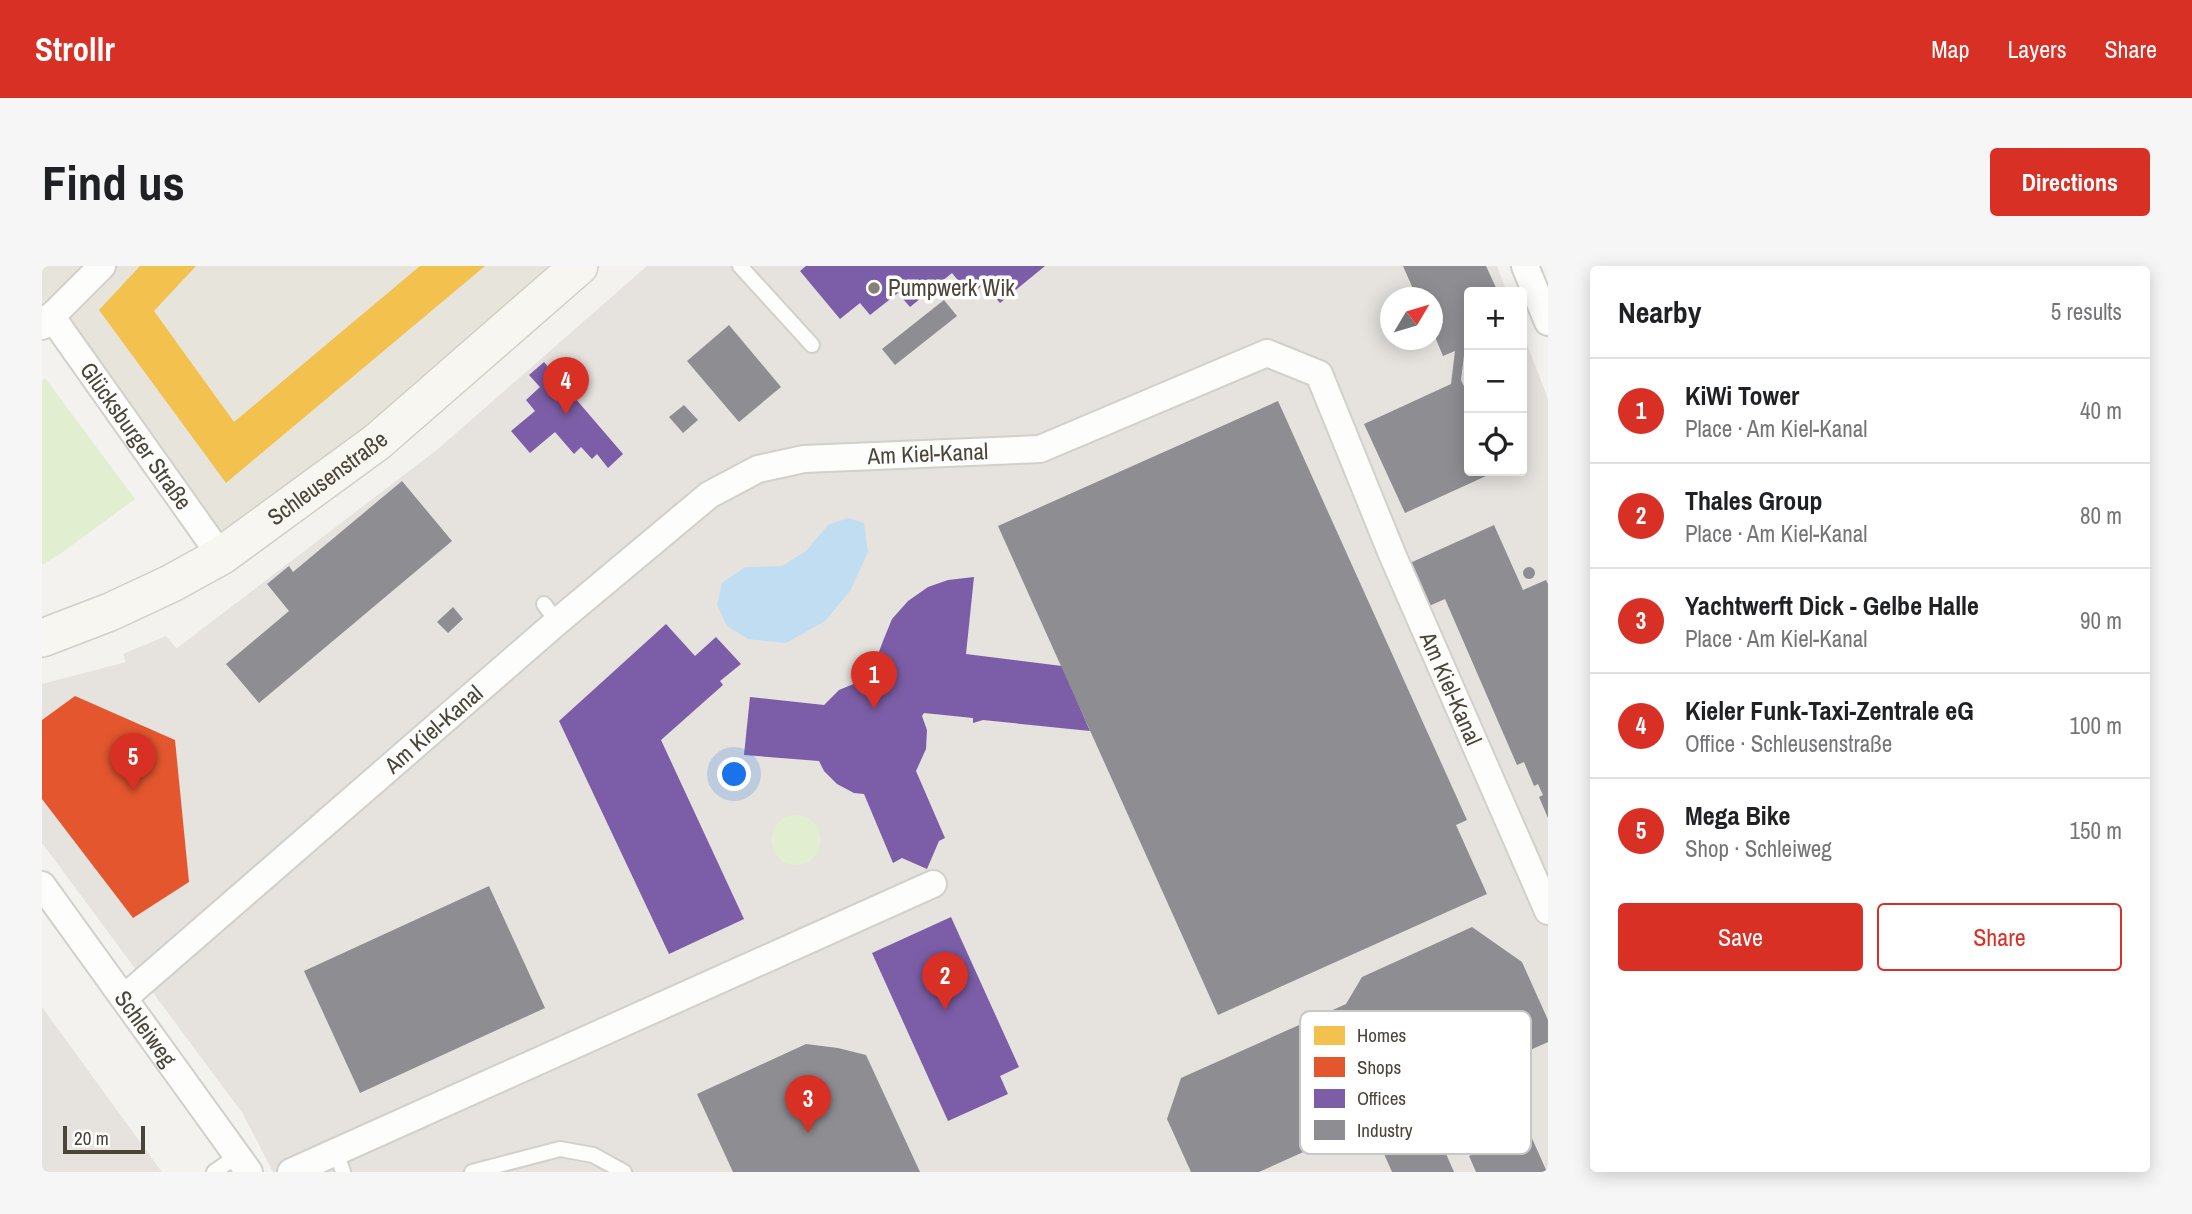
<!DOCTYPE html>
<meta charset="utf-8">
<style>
body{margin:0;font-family:"Archivo Narrow",sans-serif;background:#f6f6f6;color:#202124}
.controls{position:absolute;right:21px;top:21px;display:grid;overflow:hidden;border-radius:7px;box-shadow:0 4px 18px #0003}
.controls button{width:63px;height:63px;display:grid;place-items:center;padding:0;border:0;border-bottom:2px solid #e0e0e0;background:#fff;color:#202124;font:35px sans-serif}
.compass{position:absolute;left:1338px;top:21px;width:63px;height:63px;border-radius:50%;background:#fff;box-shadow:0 4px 18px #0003;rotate:52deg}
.scale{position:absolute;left:21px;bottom:18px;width:82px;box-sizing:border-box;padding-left:7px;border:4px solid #4b4439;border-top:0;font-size:19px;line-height:24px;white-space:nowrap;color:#4b4439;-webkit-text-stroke:5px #fff;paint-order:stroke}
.you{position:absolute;left:693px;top:509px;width:24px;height:24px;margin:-18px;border:5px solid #fff;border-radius:50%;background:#1a73e8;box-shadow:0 0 0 10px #1a73e833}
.badge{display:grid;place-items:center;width:46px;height:46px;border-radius:50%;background:#d93025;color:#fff;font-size:23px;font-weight:700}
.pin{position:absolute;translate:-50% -58px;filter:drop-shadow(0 2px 4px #0008)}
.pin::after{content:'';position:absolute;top:37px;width:24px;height:21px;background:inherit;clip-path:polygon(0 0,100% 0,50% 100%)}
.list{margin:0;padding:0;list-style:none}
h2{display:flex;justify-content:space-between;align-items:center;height:91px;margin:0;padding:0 28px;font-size:30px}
h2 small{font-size:23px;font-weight:400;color:#757577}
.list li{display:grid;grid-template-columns:46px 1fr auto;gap:21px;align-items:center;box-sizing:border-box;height:105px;padding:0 28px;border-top:2px solid #e0e0e0}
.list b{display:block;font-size:26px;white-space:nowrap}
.list p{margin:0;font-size:23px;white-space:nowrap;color:#757577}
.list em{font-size:23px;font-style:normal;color:#757577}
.actions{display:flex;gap:14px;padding:21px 28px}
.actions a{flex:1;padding:16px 0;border:2px solid #d93025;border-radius:7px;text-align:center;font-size:24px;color:#d93025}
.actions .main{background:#d93025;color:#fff}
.icon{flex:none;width:38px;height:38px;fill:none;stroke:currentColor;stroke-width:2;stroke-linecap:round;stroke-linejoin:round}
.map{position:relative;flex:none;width:1506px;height:906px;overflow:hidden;border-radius:7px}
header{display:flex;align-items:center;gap:42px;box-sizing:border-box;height:98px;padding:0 35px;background:#d93025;color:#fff}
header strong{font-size:33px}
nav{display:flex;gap:38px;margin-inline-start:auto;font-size:24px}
.intro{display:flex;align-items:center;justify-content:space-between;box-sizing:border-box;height:168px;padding:0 42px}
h1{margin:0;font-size:49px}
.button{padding:18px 32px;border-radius:7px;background:#d93025;color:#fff;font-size:24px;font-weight:700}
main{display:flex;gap:42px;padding:0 42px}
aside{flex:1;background:#fff;border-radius:7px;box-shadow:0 4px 18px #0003}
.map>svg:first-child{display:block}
</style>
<header>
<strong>Strollr</strong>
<nav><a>Map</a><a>Layers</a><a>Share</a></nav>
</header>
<div class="intro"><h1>Find us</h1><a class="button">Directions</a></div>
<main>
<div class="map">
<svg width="1506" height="906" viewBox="0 0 1506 906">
<rect width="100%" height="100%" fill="#f4f2ee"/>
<polygon fill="#e7e4dc" points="0,0 537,0 179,290 0,60"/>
<path fill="#e6e2de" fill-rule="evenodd" d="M605,0h850l10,26h-38v179h53v-140l26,68v773h-1275l-30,-58 -201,-271v-159l134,-35 262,-200zM1349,32h42v42h-42z"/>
<g fill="#e1eecf">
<polygon points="3,112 93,233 18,288 0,299 0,115"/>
<circle cx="754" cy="574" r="25"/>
</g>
<g fill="#e6e3df">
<polygon points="1323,3 1329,16 1354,3 1367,31 1349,32 1349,74 1386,74 1408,119 1322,158 1299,111 1282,91 1261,78 1234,68 1274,50 1265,30"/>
<polygon points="668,130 694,160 630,217 610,195 656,155 649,146"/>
<polygon points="513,166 531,187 539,181 549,193 555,188 599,239 528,301 476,241 489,229 468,204"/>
<polygon points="682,245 695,261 645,303 632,287"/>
<polygon points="624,294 637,310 587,351 574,335"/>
<polygon points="567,343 580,358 530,400 517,384"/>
<polygon points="124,370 267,538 158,631 147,616 133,474 81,451 92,419 81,388"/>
<polygon points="508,393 522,408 471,450 459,434"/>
<polygon points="453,442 466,458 416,499 403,484"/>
<polygon points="397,491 410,506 360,548 347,532"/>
<polygon points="544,511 627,688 503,742 333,673 307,640 452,512 469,548"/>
<polygon points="1081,537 1164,721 1049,779 953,602 976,574 994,540 1041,556"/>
<polygon points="340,540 353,556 303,597 290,581"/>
<polygon points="283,589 296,605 246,646 233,631"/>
<polygon points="224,637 237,653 187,694 174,679"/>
<polygon points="0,741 117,902 120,906 0,906"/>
<polygon points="1503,801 1506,806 1506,906 1476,841 1487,836 1476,813"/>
<polygon points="543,866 575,906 485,906 472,885"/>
<polygon points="1336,874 1350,906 1324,906 1314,884"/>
</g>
<polygon fill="#c0ddf1" points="806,252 822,257 826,286 808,325 783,355 744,377 706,373 685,360 675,339 680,317 703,301 740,300 764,285 786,259"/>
<polygon fill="#f2c14e" points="98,0 154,0 112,45 192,156 378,0 443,0 184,217 57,44"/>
<polygon fill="#e4572e" points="33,430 133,474 147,616 91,652 0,533 0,454"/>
<g fill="#7b5ea7">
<polygon points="764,0 1003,0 958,37 942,18 928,29 910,7 868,41 856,27 828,49 818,37 798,53 758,5"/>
<polygon points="502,96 581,188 566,202 555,188 550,193 539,181 532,188 513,166 488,187 469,165 493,145 484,134 498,121 487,109"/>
<polygon points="932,311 924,388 1020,400 1048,465 941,454 931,457 931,452 882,447 880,450 885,464 884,483 874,505 903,572 897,575 885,603 860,592 851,597 822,528 812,527 795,518 782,505 777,495 702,489 708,431 782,439 797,424 814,417 833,415 836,411 835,391 841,375 850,353 866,335 886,321 906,314"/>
<polygon points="624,358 653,390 674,371 699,398 678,415 681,419 619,474 702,653 627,688 517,455"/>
<polygon points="909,651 977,801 958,810 966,828 906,855 830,687"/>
</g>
<g fill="#8d8d92">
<polygon points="1361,0 1444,0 1456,26 1427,26 1427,79 1423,81 1419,114 1427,131 1427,205 1455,205 1363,247 1322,158 1409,118 1413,85 1401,90 1391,66 1391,32 1375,32"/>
<polygon points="902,34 915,50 853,99 840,83"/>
<polygon points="687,59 739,121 697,156 645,95"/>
<polygon points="1236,135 1425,554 1414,559 1445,628 1176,749 956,260"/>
<polygon points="642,139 656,154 641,167 627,151"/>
<polygon points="360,215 410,275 217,437 184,398 247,345 225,318 247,300 251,306"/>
<polygon points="1452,259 1481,324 1504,314 1506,318 1506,552 1497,531 1501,529 1496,518 1492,520 1482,496 1475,499 1403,333 1387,340 1368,297"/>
<circle cx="1487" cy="307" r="6"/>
<polygon points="411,341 421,353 406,367 395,356"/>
<polygon points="447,620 503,742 318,827 262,705"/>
<polygon points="1430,661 1480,696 1506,754 1506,776 1217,906 1149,906 1125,853 1139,812 1304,738 1320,711"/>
<polygon points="764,778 796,782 824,789 878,906 691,906 655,828"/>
<polygon points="1476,841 1505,906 1434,906 1427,890 1443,883 1433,860"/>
<polygon points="1388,851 1412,906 1350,906 1336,874"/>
</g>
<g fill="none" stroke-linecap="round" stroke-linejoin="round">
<defs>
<g id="lane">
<polyline points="698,0 770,79"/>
<polyline points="502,338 515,356"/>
<polyline points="294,885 301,906"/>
<polyline points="172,906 195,890"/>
<polyline points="430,906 518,883 551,889 582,906"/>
</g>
<g id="street">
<polyline points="1483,0 1506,56"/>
<path id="s1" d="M9,50l170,240"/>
<polyline points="0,60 60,0"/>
<path id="s2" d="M0,619l207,287"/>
<path id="s3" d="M82,732l433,-376 152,-127 49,-26 46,-10 236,-10 227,-96 52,21 73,180 156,357"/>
<polyline points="249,906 891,618"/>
</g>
<g id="secondary">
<path id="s4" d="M0,372l68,-26 60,-28 51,-28 156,-114 202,-176"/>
</g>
</defs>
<use href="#lane" stroke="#d2d0cb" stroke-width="18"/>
<use href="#street" stroke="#d2d0cb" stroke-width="30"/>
<use href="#secondary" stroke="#d3cfc5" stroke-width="40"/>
<use href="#lane" stroke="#fdfdfc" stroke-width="14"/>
<use href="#street" stroke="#fdfdfc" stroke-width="26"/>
<use href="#secondary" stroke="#f7f6f1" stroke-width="37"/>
</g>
<circle fill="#868178" stroke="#fff" stroke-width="2.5" cx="832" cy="22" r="7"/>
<g text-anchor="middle" stroke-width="7" stroke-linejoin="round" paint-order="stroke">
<g font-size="23" fill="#4b4439" stroke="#fff" text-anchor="start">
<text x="846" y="30">Pumpwerk Wik</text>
</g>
<g font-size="23" fill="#4b4439" stroke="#fff">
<text dy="8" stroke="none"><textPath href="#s1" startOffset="147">Glücksburger Straße</textPath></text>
<text dy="8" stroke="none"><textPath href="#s3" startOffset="998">Am Kiel-Kanal</textPath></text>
<text dy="8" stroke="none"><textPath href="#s4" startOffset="329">Schleusenstraße</textPath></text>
<text dy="8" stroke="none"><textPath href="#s3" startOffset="1754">Am Kiel-Kanal</textPath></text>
<text dy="8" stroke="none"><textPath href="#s3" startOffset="410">Am Kiel-Kanal</textPath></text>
<text dy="8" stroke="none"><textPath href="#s2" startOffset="177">Schleiweg</textPath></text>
</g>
</g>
<rect x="1258" y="745" width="231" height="143" rx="10" fill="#fff" stroke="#c9c7c4" stroke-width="2"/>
<rect x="1272" y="760" width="31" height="19" fill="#f2c14e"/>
<rect x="1272" y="791" width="31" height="20" fill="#e4572e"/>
<rect x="1272" y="823" width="31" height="19" fill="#7b5ea7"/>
<rect x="1272" y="854" width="31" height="20" fill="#8d8d92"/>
<g font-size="19" fill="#4b4439">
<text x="1315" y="776">Homes</text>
<text x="1315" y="808">Shops</text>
<text x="1315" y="839">Offices</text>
<text x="1315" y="871">Industry</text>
</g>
</svg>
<div class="controls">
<button>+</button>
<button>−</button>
<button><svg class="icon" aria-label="locate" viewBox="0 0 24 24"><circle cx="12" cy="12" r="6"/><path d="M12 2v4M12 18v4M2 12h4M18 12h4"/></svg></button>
</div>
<svg class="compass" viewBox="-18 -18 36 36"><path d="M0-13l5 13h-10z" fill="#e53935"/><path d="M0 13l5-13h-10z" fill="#757577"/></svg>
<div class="scale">20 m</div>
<div class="you"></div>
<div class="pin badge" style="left:832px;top:443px">1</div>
<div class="pin badge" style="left:903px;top:744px">2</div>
<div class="pin badge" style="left:766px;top:867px">3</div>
<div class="pin badge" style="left:524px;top:149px">4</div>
<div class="pin badge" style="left:91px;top:525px">5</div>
</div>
<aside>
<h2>Nearby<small>5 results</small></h2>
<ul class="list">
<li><span class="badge">1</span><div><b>KiWi Tower</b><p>Place · Am Kiel-Kanal</p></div><em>40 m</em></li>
<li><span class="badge">2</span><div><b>Thales Group</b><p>Place · Am Kiel-Kanal</p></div><em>80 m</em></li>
<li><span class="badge">3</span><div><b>Yachtwerft Dick - Gelbe Halle</b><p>Place · Am Kiel-Kanal</p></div><em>90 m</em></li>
<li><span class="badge">4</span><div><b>Kieler Funk-Taxi-Zentrale eG</b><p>Office · Schleusenstraße</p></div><em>100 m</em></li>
<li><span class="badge">5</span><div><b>Mega Bike</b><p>Shop · Schleiweg</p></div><em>150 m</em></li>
</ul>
<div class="actions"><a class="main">Save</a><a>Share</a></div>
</aside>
</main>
